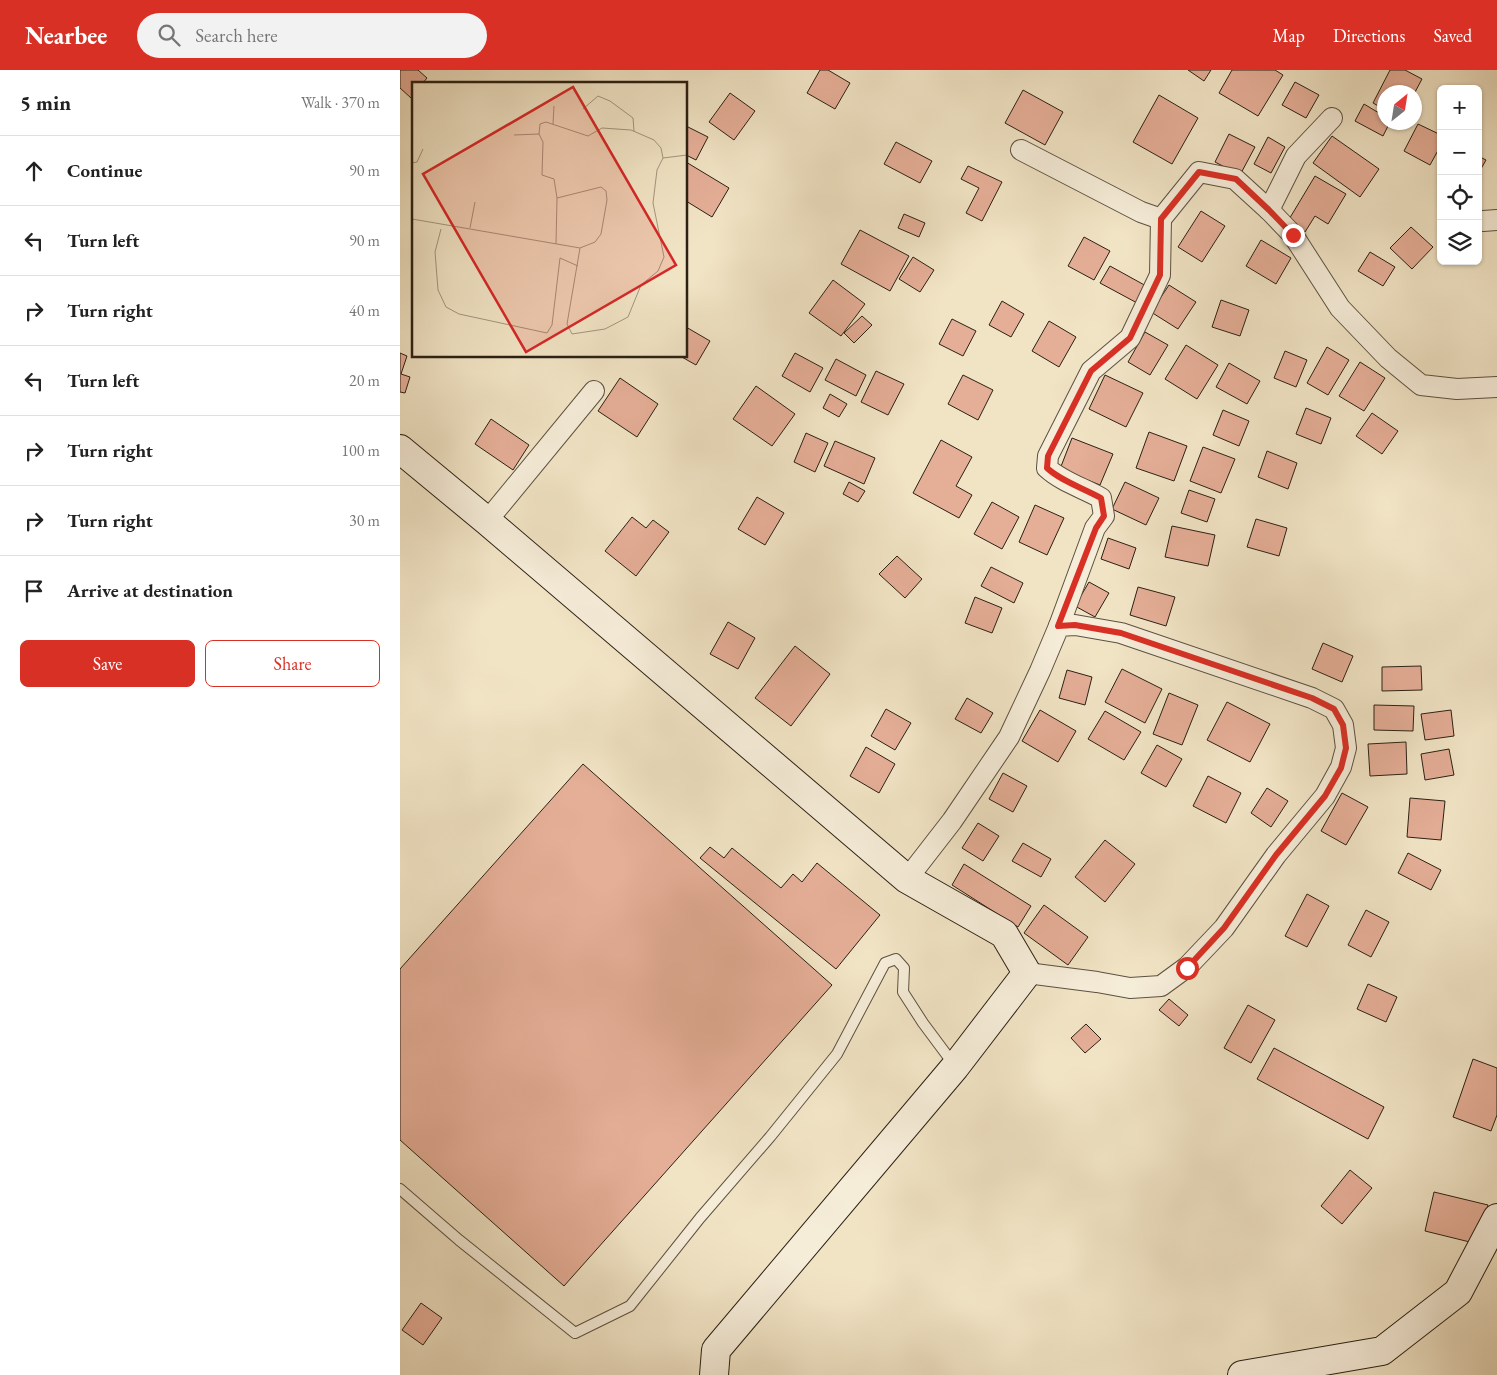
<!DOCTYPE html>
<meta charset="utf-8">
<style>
body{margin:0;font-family:"EB Garamond",serif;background:#f2f2f2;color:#222}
.controls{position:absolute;right:15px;top:15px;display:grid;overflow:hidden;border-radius:8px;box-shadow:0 1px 4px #0004}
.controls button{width:45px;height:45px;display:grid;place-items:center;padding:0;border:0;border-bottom:1px solid #e0e0e0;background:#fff;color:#222;font:25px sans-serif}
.compass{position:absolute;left:977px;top:15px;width:45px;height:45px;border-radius:50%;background:#fff;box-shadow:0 1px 4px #0004;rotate:30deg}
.stop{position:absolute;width:15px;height:15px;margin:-11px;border:4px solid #d93025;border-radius:50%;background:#fff}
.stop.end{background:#d93025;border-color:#fff;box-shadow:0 1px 5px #0008}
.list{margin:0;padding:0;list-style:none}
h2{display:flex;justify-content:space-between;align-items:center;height:65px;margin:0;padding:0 20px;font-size:21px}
h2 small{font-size:16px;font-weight:400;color:#767676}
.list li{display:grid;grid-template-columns:32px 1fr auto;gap:15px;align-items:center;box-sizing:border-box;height:70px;padding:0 20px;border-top:1px solid #e0e0e0}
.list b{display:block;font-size:19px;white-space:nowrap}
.list em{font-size:16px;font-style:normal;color:#767676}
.actions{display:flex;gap:10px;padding:15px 20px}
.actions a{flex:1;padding:11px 0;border:1px solid #d93025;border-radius:8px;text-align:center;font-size:18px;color:#d93025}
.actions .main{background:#d93025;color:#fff}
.icon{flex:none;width:28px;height:28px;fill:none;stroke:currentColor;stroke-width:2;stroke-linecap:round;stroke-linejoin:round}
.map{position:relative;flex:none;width:1097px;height:1305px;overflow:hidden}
header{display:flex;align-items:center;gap:30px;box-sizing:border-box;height:70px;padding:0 25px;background:#d93025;color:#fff}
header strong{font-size:24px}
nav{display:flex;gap:28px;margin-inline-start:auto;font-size:18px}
.search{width:350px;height:45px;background:#f2f2f2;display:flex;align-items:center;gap:12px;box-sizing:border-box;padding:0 18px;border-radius:28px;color:#767676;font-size:19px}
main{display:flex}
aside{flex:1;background:#fff}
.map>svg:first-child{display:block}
</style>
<header>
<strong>Nearbee</strong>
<div class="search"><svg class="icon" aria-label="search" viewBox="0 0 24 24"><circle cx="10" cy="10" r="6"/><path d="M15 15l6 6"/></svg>Search here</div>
<nav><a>Map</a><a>Directions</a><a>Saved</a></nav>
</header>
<main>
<aside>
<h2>5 min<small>Walk · 370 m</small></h2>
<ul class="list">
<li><svg class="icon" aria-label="ahead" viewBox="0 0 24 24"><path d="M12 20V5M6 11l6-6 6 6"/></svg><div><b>Continue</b></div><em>90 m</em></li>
<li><svg class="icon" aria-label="left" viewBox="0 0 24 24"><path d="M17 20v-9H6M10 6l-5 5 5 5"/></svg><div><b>Turn left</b></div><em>90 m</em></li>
<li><svg class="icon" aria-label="right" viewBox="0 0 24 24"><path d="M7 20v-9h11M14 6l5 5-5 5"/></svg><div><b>Turn right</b></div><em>40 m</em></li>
<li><svg class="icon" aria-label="left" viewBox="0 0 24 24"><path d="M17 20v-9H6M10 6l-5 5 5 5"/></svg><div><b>Turn left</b></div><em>20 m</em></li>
<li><svg class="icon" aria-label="right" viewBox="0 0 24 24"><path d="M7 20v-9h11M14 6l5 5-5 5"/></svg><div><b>Turn right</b></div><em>100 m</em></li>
<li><svg class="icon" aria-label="right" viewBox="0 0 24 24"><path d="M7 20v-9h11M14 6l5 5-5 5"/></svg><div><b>Turn right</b></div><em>30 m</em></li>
<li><svg class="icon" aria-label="arrive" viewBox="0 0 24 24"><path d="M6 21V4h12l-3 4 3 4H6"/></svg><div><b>Arrive at destination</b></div></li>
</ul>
<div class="actions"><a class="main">Save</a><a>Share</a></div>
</aside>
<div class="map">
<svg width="1097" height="1305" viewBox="0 0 1097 1305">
<rect width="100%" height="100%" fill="#f1e4c5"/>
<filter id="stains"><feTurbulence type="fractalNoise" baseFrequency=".004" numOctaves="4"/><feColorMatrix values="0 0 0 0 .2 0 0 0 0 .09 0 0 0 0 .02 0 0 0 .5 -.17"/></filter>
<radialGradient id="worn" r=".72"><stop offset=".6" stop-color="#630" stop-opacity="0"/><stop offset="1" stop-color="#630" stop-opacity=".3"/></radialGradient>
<g fill="#e5ae97" stroke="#2b2014">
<polygon points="0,0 18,0 27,8 22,14 14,14 14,24 11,28 0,18"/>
<polygon points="420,0 428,0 450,13 435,39 407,23"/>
<polygon points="788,0 811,0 804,11"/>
<polygon points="832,0 875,0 883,5 858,46 819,23"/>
<polygon points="990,0 1005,0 1022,9 1014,24 1014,22 984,22 984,39 973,33"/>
<polygon points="895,12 919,25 906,48 882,35"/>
<polygon points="623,20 663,42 645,75 605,53"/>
<polygon points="330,23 355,41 334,70 309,52"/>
<polygon points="759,25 798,48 772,94 733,72"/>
<polygon points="964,34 984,46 984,52 990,52 983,66 955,51"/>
<polygon points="1018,54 1041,65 1041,75 1030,95 1004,81"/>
<polygon points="286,56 308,67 296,90 286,85"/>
<polygon points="829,64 855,77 840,105 815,92"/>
<polygon points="932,66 979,99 960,127 913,93"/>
<polygon points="868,67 885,77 871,103 854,94"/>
<polygon points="496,72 532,91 520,113 484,94"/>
<polygon points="1078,86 1086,90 1078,104"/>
<polygon points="286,92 329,118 312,147 286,131"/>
<polygon points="568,96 602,112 582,151 566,143 579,118 561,109"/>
<polygon points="915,106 946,124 928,154 915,146 905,162 888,151"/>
<polygon points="801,141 825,156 802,192 778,177"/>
<polygon points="504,144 525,153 519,167 498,158"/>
<polygon points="1011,157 1033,177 1012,199 990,178"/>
<polygon points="460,160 509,186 490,221 441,194"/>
<polygon points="684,167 710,181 694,210 668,196"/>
<polygon points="861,170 891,188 876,214 846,196"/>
<polygon points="970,182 995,197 983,216 958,201"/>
<polygon points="513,187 534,200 520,222 499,209"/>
<polygon points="710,196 748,217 739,234 700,213"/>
<polygon points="433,210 465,234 441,266 409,243"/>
<polygon points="769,215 796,232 778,259 751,242"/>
<polygon points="821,230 849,240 840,266 812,257"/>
<polygon points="602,231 624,244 611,267 589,255"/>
<polygon points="462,246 472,255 454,273 444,263"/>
<polygon points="552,249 576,261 563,286 539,274"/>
<polygon points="649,251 676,267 659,297 632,281"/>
<polygon points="286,257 310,271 296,295 280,286 286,286"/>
<polygon points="745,262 768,275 750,305 728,292"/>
<polygon points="786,275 818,295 797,329 765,309"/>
<polygon points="927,277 949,290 928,325 907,313"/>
<polygon points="885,281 907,290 896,317 874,308"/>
<polygon points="0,283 7,286 1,304 10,307 5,323 0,322"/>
<polygon points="395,283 423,298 410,322 382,306"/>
<polygon points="436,289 466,305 456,326 425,310"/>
<polygon points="960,292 985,308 964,341 939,326"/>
<polygon points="829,293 860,311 847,334 816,317"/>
<polygon points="476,301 504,314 488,345 461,332"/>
<polygon points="563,305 593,320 578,350 548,334"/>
<polygon points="705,305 743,323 726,357 689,339"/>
<polygon points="220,308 258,334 237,367 198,341"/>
<polygon points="356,316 395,344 372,376 333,349"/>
<polygon points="430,324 447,334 439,347 423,338"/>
<polygon points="906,338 931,348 921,374 896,364"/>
<polygon points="823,340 849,351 839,376 813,365"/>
<polygon points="972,343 998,361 982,384 956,366"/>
<polygon points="91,349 129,375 113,400 75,374"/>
<polygon points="749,362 787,376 774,411 736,398"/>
<polygon points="406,363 428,373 415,402 394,392"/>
<polygon points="672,368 713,384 700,415 660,399"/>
<polygon points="541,370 572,387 556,416 572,425 559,448 513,423"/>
<polygon points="435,371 475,388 464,414 424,396"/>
<polygon points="803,377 835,389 821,423 790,411"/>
<polygon points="867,381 897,393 888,419 858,407"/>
<polygon points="449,412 465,421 458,432 443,424"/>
<polygon points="725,412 759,428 746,455 712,439"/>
<polygon points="789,420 815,429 807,452 781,443"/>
<polygon points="357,427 384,443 365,475 338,459"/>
<polygon points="592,432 619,447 602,479 574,464"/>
<polygon points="635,435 664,448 647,485 619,472"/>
<polygon points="232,447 246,458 253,450 269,462 236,506 205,481"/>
<polygon points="856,449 887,458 879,486 847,477"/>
<polygon points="772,456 815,465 808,496 765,487"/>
<polygon points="708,468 736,478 729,499 701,489"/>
<polygon points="497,486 522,509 505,528 479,504"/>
<polygon points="591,497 623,513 614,533 581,516"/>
<polygon points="689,512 709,523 695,547 675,536"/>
<polygon points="738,517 775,527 766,556 730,545"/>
<polygon points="575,527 602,538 592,563 565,553"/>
<polygon points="328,552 355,568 338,599 310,584"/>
<polygon points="923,573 953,586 942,612 912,599"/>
<polygon points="395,576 430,604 391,656 355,628"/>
<polygon points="1021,596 1022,620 982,621 982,597"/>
<polygon points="722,599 762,619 745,653 705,632"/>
<polygon points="667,600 692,607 685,635 659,628"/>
<polygon points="769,623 798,635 782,675 753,664"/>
<polygon points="567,628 593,643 581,663 555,649"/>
<polygon points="827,632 870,654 850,692 807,670"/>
<polygon points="974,635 1014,636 1013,661 974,660"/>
<polygon points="486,639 511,653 495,680 471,666"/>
<polygon points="640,640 676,661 658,692 622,671"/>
<polygon points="1051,640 1054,666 1025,670 1021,644"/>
<polygon points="705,641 741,662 724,690 688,669"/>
<polygon points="1006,672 1007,704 970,706 968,674"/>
<polygon points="757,675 782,689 766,717 741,703"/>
<polygon points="466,677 495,694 479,723 450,706"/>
<polygon points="1049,679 1054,705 1025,710 1021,684"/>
<polygon points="183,694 432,915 164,1216 0,1070 0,899"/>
<polygon points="603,703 627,716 613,742 589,729"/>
<polygon points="808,706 841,723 826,753 793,736"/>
<polygon points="867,718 888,731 871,757 851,743"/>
<polygon points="942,723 968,737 946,775 921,761"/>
<polygon points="1010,728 1045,731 1041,770 1007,767"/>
<polygon points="578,753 599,766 583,791 562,778"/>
<polygon points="705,770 735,794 705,832 675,807"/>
<polygon points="623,773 651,789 641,807 612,791"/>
<polygon points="310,777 324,788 332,778 381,818 393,804 402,812 417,793 480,845 436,899 300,788"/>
<polygon points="1008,783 1041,800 1031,820 998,803"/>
<polygon points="564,794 631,836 618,857 552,815"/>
<polygon points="907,824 929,836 907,877 885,866"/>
<polygon points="644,835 688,867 668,895 624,863"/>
<polygon points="966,840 989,852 971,887 948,875"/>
<polygon points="968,914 997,927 986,952 957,939"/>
<polygon points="769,929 788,945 779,956 759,940"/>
<polygon points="848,935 875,950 851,993 824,978"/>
<polygon points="686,954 701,969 685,983 671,968"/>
<polygon points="874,978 984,1037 968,1069 857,1009"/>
<polygon points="1073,989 1097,998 1097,1045 1091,1061 1053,1047"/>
<polygon points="950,1100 972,1118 942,1154 921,1136"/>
<polygon points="1034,1122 1088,1135 1078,1174 1025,1161"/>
<polygon points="21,1233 42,1248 23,1275 2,1260"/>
</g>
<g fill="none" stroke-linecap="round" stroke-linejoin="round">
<defs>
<polyline id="lane" points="0,1119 59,1170 175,1263 230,1236 300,1148 370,1067 437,984 485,893 496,889 504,898 503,922 523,953 555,996"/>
<g id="street">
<polyline points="621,80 741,142 761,149 799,102 835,109 869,140 893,165 940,238 988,288 1021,315 1057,319 1097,317"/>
<polyline points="869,140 896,86 932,48"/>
<polyline points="1083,151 1097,150"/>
<polyline points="87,451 194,321"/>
<path d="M659,556l36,-98 9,-12 -3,-18c-18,-10 -40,-17 -54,-30l1,-12 43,-85 39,-33 30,-63 1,-56"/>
<polyline points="507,809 552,751 609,667 640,601 659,556 675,555 721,563 912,628 934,639 943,655 946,678 941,697 925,726 876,785 824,858 787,897 761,916 730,918 697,912 627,903"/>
</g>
<g id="secondary">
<polyline points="0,379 87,451 507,809 604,864 627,903 555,997 316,1280 314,1305"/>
<polyline points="842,1305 982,1281 1058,1222 1097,1148"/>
</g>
</defs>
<use href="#lane" stroke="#5c5140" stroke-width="12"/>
<use href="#street" stroke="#5c5140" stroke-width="22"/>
<use href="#secondary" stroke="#2b2014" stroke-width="30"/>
<use href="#lane" stroke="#f6edd9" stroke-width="10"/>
<use href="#street" stroke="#f6edd9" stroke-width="20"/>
<use href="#secondary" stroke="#f6edd9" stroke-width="28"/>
</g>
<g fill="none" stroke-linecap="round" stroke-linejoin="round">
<path stroke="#d93025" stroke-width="6" d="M787,898l37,-40 52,-73 49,-59 16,-28 5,-20 -3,-23 -9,-16 -22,-11 -191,-65 -46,-8 -17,1 38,-98 8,-12 -3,-18c-18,-10 -40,-17 -54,-30l1,-12 43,-85 39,-33 30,-63 1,-56 38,-47 37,7 33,31 24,25"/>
</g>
<g transform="translate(12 12)">
<rect width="275" height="275" fill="#f1e4c5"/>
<path fill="none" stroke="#a2967e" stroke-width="1" d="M171,27l15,-13 12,5 23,17 1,13M141,42l1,-18M127,52l4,8 -1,33 12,4 3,19M102,53l25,-1 1,-10 6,-2 42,14 14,-8 29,2 23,10 7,8 2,10M0,81l5,-1 6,-13M0,137l168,29 -13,76 5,10 33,-5 23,-12 13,-32 17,-14 6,-14 -11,-54 4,-33 6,-12 24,-3M58,146l5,-26M29,147l-6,23 3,38 8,17 13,7 88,19 5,-8 8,-67 18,8M144,162l1,-46 44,-11 5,4 1,9 -6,34 -6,8 -15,6"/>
<path fill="#d62828" fill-opacity="0.15" stroke="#d62828" stroke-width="2.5" d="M161,5l103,178 -150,87 -103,-178z"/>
<rect width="275" height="275" fill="none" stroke="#2b2014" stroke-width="2.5"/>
</g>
<rect width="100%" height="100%" filter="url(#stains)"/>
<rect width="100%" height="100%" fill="url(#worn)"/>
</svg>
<div class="controls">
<button>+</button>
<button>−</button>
<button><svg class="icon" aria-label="locate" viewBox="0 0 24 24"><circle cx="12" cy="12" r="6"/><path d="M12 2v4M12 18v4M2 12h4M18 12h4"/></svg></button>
<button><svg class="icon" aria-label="layers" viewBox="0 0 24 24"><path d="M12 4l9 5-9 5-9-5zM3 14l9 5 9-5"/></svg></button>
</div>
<svg class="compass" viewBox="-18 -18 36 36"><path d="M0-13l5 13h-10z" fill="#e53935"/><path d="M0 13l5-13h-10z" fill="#767676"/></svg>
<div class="stop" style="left:787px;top:898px"></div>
<div class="stop end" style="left:893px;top:165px"></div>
</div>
</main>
